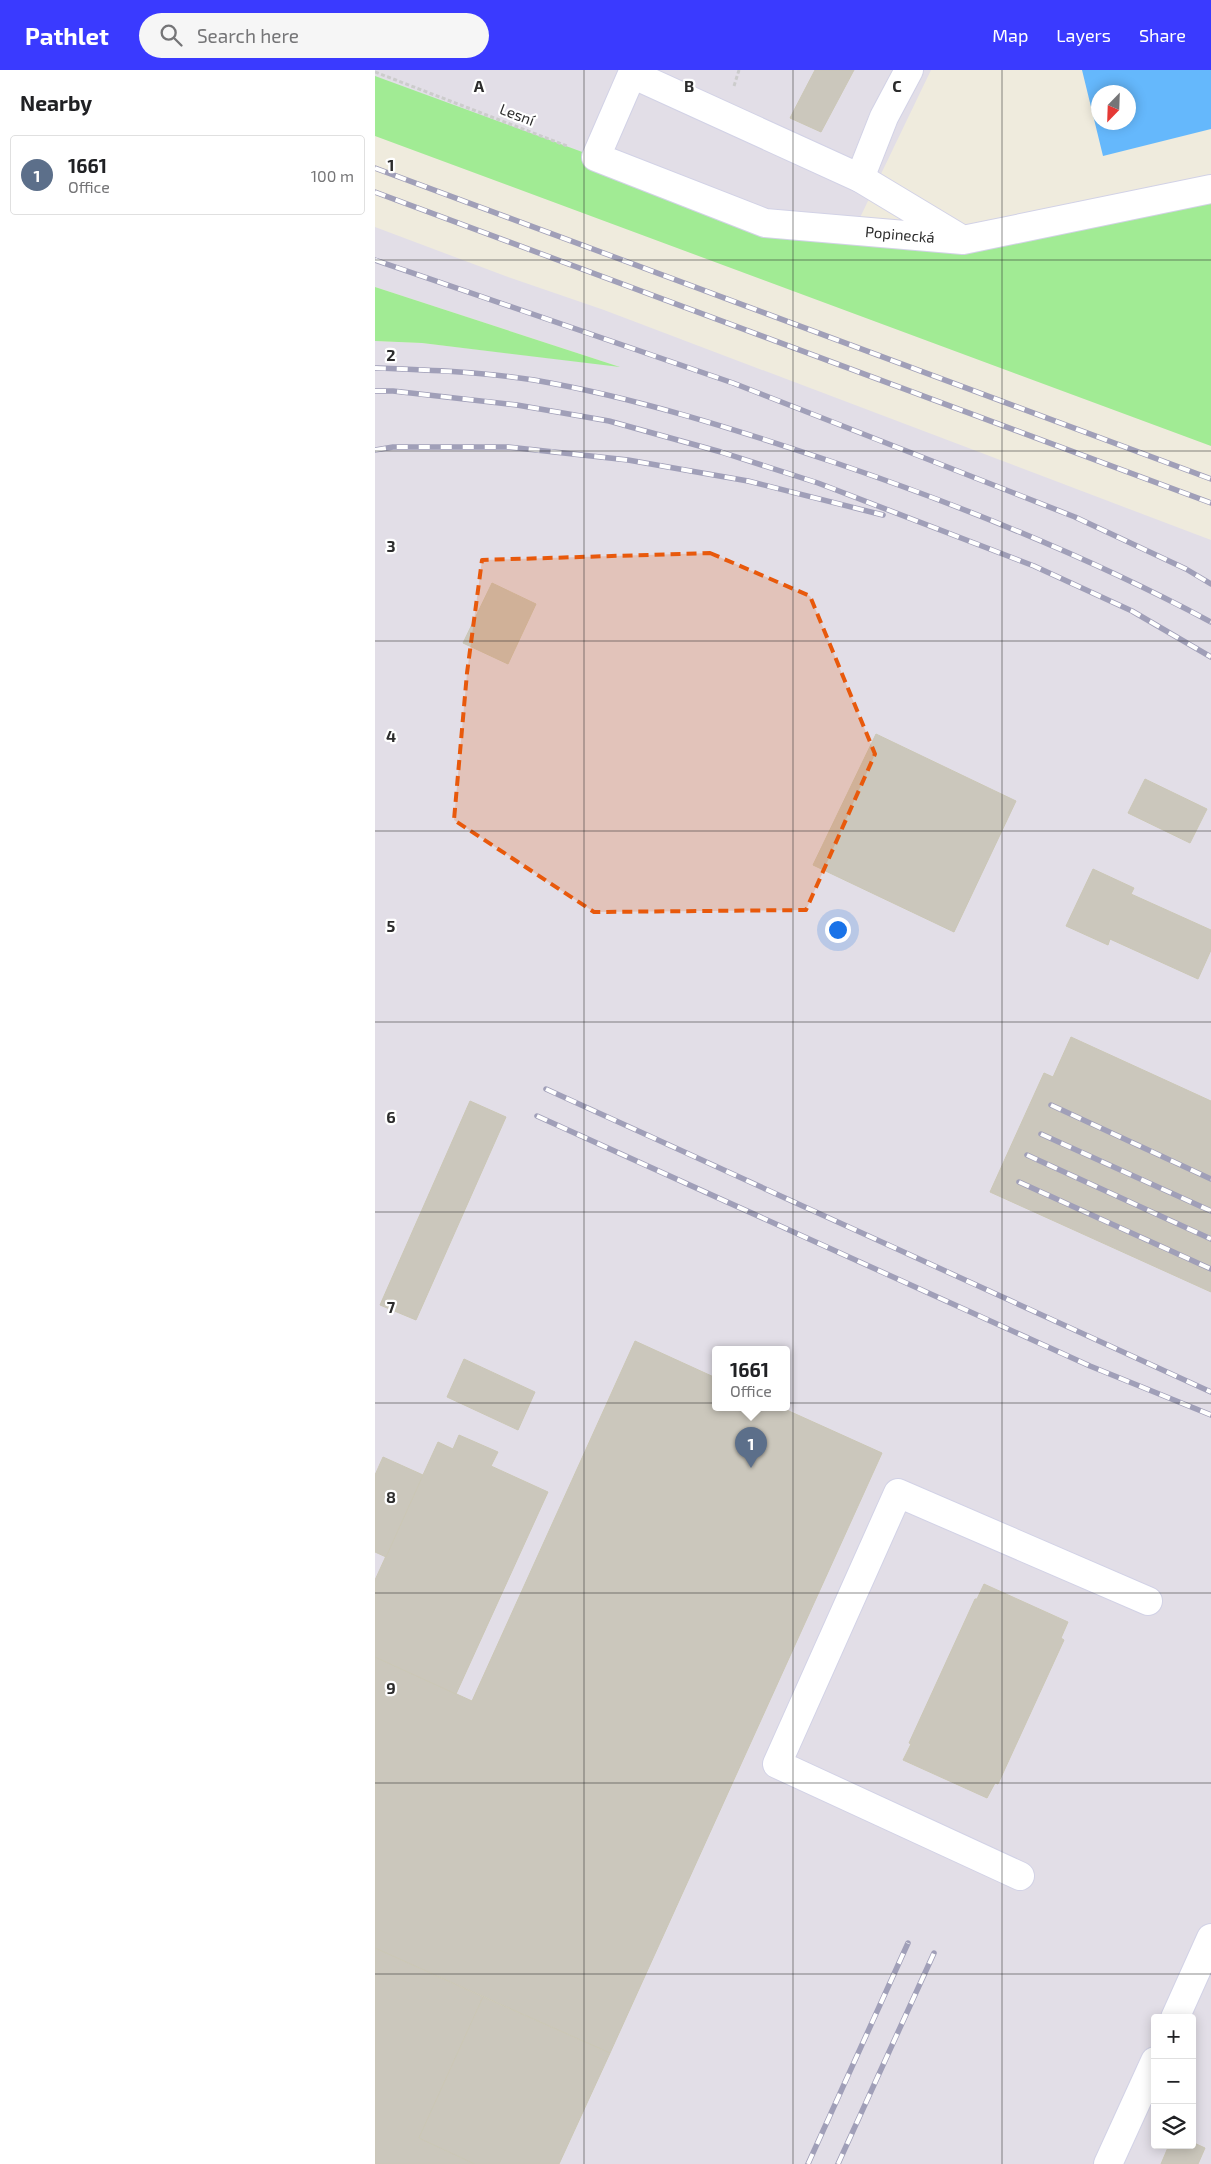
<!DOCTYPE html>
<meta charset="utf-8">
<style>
body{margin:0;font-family:"Exo 2",sans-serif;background:#f6f6f6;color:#202124}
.controls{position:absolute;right:15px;bottom:15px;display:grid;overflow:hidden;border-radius:5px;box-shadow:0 2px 12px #0003}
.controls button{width:45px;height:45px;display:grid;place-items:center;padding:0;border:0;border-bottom:1px solid #e0e0e0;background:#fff;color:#202124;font:25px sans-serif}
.compass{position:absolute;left:716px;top:15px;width:45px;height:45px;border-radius:50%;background:#fff;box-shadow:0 2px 12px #0003;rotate:203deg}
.you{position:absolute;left:462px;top:859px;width:18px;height:18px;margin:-12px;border:4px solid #fff;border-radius:50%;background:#1a73e8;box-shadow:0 0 0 8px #1a73e833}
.badge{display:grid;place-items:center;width:32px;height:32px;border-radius:50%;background:#3a3aff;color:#fff;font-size:16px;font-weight:700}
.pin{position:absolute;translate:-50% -41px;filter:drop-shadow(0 1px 2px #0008)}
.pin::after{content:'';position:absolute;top:26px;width:18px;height:15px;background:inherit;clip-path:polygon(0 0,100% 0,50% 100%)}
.popup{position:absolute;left:337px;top:1276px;width:78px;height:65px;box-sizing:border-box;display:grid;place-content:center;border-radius:5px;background:#fff;filter:drop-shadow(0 1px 4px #0005);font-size:16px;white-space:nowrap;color:#757577}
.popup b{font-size:19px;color:#202124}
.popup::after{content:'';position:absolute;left:50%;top:100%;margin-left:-10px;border:10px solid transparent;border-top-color:#fff}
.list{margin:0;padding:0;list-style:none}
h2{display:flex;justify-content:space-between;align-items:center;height:65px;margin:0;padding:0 20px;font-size:21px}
h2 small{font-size:16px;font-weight:400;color:#757577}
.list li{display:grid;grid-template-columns:32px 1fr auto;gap:15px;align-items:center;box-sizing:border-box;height:80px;margin:0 10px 10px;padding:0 10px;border:1px solid #e0e0e0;border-radius:5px}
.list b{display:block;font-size:19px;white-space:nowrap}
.list p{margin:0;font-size:16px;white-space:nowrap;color:#757577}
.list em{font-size:16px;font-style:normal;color:#757577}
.icon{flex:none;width:28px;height:28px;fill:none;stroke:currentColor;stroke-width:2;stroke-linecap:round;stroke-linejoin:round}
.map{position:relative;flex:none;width:836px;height:2094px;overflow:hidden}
header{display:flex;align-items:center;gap:30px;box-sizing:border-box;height:70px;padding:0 25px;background:#3a3aff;color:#fff}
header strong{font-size:24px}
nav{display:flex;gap:28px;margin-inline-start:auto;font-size:18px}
.search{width:350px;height:45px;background:#f6f6f6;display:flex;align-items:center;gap:12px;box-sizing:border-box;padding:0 18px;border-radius:28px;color:#757577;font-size:19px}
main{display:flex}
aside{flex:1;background:#fff}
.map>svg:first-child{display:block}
</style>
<header>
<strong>Pathlet</strong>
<div class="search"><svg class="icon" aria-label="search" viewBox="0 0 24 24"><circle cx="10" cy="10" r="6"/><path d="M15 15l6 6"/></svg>Search here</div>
<nav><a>Map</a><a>Layers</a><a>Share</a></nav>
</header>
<main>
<aside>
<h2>Nearby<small></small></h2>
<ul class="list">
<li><span class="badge" style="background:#5c6f8a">1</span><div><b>1661</b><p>Office</p></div><em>100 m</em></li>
</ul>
</aside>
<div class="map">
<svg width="836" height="2094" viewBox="0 0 836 2094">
<rect width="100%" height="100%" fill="#efebdd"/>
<g fill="#e2dee7" fill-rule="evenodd">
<polygon points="0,0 556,0 467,185 0,10"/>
<path d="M0,157l133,50 96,33 607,230v1624h-836v-1823l47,2 195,23 -242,-79zM341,1279h70v58h-70zM780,1948h37v127h-37z"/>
</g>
<g fill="#a1eb94">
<polygon points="0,6 221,87 390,153 588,170 836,119 836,376 0,66"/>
<polygon points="0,217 245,297 47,273 0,271"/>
</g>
<path fill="#65b8fc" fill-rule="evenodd" d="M707,0h129v59l-108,27zM724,22h30v30h-30z"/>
<g fill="#cbc7bc" stroke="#cbc7b6">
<polygon points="440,0 479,0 446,62 415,48"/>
<polygon points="117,513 161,534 133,594 88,573"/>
<polygon points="501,664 641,731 579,862 438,795"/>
<polygon points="770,709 832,739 815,773 753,743"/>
<polygon points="718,799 759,818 756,824 836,860 836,880 823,909 735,869 733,875 691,856"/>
<polygon points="696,967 836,1031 836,1222 615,1122 669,1003 678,1007"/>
<polygon points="95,1031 131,1047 41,1250 5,1235"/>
<polygon points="260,1271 341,1308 341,1337 405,1337 507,1383 235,1983 0,1878 0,1587 97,1631"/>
<polygon points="89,1289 160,1322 143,1360 72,1327"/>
<polygon points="84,1365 123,1382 116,1396 173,1422 81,1624 0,1587 0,1510 63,1372 78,1379"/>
<polygon points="8,1387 48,1405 11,1487 0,1482 0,1405"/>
<polygon points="609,1514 693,1552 686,1568 689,1570 623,1714 620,1713 612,1728 528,1690 536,1674 534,1673 600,1529 602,1529"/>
<polygon points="0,1878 108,1927 44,2068 100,2094 0,2094"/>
<polygon points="108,1927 235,1983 184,2094 100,2094 44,2068"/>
<polygon points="817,2072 830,2078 823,2094 786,2094 794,2075 817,2075"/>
</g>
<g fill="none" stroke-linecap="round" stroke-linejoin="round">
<defs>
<g id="minor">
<polyline points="485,108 509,47 534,0"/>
<polyline points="588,170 485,108 257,4 221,87 390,153 588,170 836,119"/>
<polyline points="645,1806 402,1694 523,1423 773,1531"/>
<polyline points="800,1948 836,1868"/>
<polyline points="733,2094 780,1991"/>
</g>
</defs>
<use href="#minor" stroke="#d2d2e6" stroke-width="30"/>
<g stroke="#ccc" stroke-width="3" stroke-dasharray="4 2.5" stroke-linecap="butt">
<polyline points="0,2 192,76"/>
<polyline points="359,16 364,0"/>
</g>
<use href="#minor" stroke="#fff" stroke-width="28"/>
<defs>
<g id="rail">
<polyline points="0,98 836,409"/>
<polyline points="0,122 836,433"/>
<polyline points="0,190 358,313 700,447 811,499 836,514"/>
<path d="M0,298c52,2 107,4 159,12 104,18 203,50 302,83 129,44 255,95 375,159"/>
<polyline points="0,321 18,321 142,335 234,351 346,382 443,413 659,496 757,541 836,587"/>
<polyline points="0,380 18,377 133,377 253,390 373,411 508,445"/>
<polyline points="171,1019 836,1322"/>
<polyline points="676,1035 836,1109"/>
<polyline points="162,1046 715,1296 836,1345"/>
<polyline points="666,1064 836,1141"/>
<polyline points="652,1085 836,1169"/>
<polyline points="644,1112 836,1199"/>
<polyline points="433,2094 533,1873"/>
<polyline points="463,2094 559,1883"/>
</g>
</defs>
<use href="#rail" stroke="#a09fb8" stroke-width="5.5"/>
<use href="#rail" stroke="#fff" stroke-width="4" stroke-dasharray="11" stroke-linecap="butt"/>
</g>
<path fill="#e8590c" fill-opacity="0.2" stroke="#e8590c" stroke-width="4" stroke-dasharray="10 6" stroke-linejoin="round" d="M335,483l100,43 65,158 -69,156 -212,2 -140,-92 13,-147 15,-113z"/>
<path fill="none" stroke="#2c2c2c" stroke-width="1" stroke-opacity="0.55" d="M209,0v2094M418,0v2094M627,0v2094M0,190h836M0,381h836M0,571h836M0,761h836M0,952h836M0,1142h836M0,1333h836M0,1523h836M0,1713h836M0,1904h836"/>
<g text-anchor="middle" stroke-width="4.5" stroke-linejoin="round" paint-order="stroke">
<g font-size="15" fill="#2c2c2c" stroke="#fff">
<text transform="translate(142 45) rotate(21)" y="5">Lesní</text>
<text transform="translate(525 165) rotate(5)" y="5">Popinecká</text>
</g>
</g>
<g font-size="16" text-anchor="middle" font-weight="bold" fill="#2c2c2c" stroke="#fff" stroke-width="4.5" stroke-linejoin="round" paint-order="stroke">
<text x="104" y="22">A</text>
<text x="314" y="22">B</text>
<text x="522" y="22">C</text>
<text x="16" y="101">1</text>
<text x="16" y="291">2</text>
<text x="16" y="482">3</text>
<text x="16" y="672">4</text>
<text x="16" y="862">5</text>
<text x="16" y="1053">6</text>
<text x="16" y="1243">7</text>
<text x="16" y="1433">8</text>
<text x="16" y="1624">9</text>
</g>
</svg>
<div class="controls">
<button>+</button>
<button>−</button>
<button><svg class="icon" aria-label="layers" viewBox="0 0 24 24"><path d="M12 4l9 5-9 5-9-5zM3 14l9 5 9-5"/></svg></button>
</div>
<svg class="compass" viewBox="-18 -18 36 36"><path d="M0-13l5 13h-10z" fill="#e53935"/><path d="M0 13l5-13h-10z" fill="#757577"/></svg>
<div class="you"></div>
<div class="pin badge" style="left:376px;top:1398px;background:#5c6f8a">1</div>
<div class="popup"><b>1661</b>Office</div>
</div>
</main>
